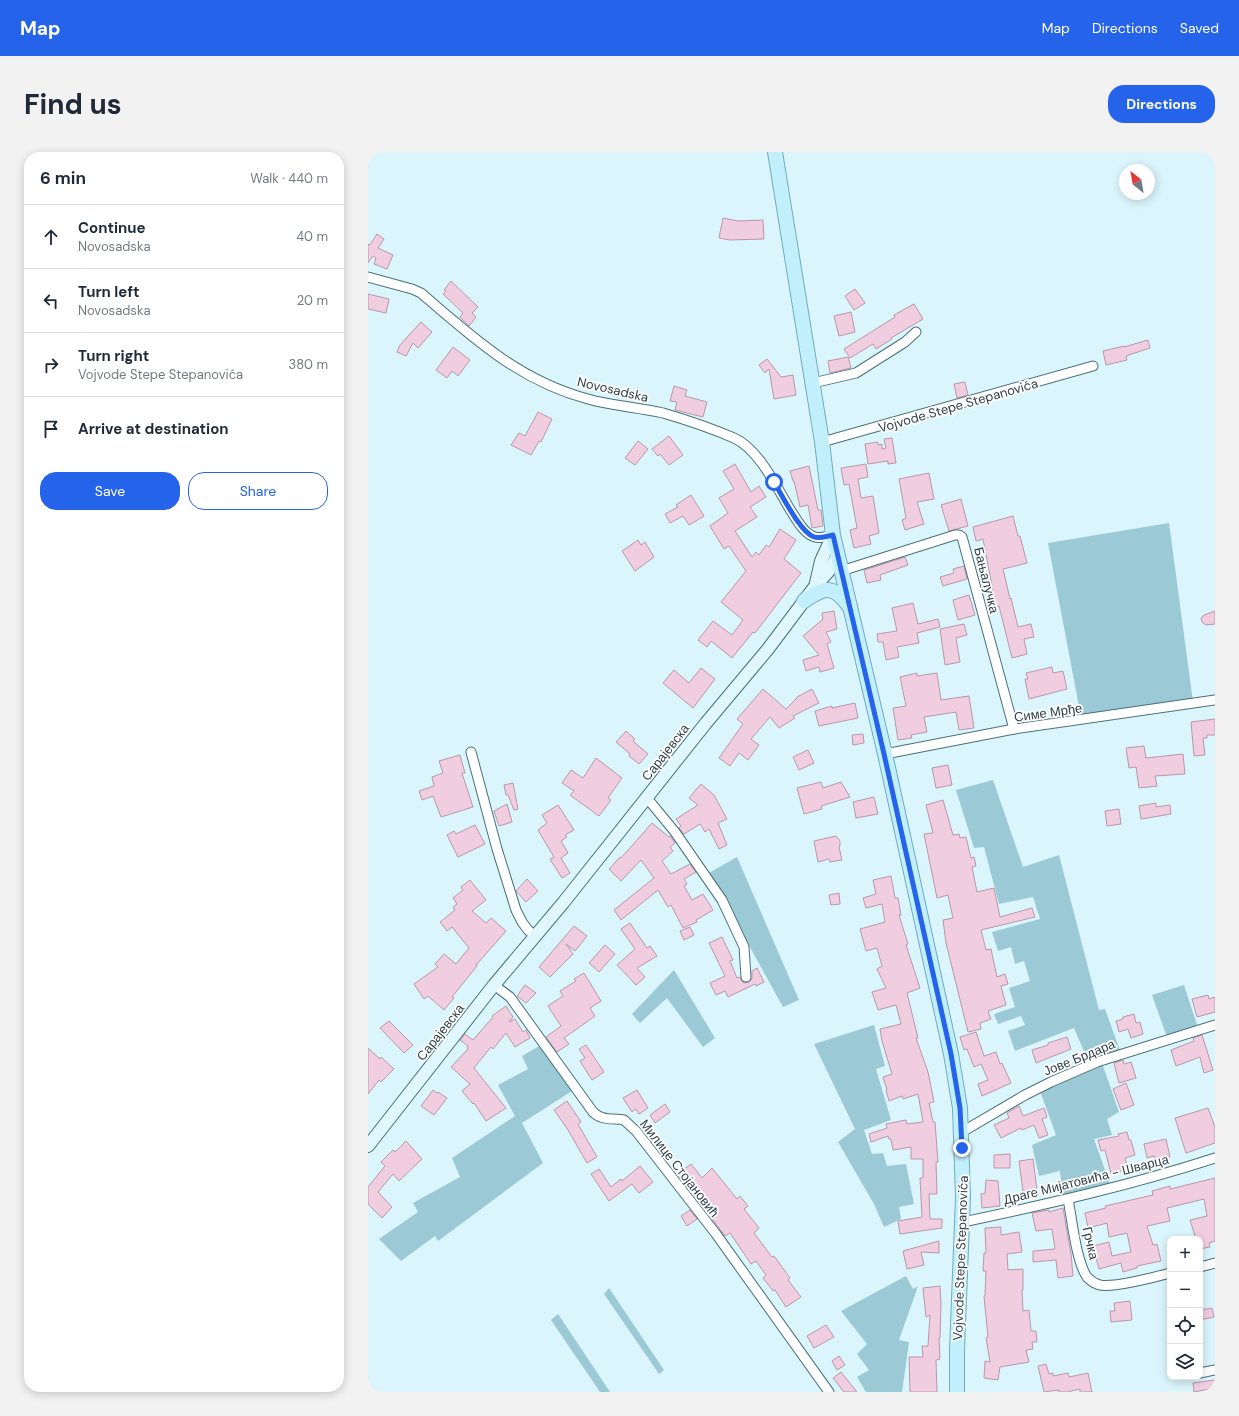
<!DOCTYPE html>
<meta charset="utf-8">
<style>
body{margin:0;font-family:"DM Sans",sans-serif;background:#f2f2f3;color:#1f2937}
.controls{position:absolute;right:12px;bottom:12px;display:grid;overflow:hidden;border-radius:8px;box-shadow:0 2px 10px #0003}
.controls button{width:36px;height:36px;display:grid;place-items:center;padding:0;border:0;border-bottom:1px solid #e0e1e3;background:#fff;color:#1f2937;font:20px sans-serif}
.compass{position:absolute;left:751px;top:12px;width:36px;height:36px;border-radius:50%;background:#fff;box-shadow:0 2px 10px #0003;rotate:329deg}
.stop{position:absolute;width:12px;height:12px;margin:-9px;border:3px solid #2563eb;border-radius:50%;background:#fff}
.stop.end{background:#2563eb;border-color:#fff;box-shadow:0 1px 4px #0008}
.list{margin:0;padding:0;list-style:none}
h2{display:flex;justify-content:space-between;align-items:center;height:52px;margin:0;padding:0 16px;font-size:17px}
h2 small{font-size:13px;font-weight:400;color:#747a83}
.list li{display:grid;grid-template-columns:26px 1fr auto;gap:12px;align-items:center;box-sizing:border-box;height:64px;padding:0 16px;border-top:1px solid #e0e1e3}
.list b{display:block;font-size:15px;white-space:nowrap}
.list p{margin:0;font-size:13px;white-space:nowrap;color:#747a83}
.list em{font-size:13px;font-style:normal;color:#747a83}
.actions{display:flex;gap:8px;padding:12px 16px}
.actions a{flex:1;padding:9px 0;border:1px solid #2563eb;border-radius:16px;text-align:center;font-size:14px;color:#2563eb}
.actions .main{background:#2563eb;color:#fff}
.icon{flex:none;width:22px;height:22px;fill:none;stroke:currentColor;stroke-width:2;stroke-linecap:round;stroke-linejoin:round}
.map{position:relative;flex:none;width:847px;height:1240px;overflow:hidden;border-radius:16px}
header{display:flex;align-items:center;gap:24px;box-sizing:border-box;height:56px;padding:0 20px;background:#2563eb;color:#fff}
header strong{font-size:19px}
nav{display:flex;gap:22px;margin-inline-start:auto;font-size:14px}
.intro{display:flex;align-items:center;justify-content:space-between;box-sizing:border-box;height:96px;padding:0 24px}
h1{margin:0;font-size:28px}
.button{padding:10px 18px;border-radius:16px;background:#2563eb;color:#fff;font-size:14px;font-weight:700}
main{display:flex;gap:24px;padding:0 24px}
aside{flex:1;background:#fff;border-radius:16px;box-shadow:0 2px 10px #0003}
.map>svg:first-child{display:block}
</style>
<header>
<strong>Map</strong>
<nav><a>Map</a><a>Directions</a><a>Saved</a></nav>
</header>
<div class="intro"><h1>Find us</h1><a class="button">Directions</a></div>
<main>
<aside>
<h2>6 min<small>Walk · 440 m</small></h2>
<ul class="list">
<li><svg class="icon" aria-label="ahead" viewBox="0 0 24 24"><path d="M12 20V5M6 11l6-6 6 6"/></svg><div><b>Continue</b><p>Novosadska</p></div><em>40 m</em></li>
<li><svg class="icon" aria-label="left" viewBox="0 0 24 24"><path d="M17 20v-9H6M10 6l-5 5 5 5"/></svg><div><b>Turn left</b><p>Novosadska</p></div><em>20 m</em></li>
<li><svg class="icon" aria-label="right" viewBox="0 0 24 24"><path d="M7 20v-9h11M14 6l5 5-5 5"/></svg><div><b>Turn right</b><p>Vojvode Stepe Stepanovića</p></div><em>380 m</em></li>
<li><svg class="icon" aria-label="arrive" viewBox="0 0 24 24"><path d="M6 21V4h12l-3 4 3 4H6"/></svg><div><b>Arrive at destination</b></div></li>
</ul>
<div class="actions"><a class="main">Save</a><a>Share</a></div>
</aside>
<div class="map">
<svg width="847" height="1240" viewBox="0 0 847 1240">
<rect width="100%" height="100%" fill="#dbf5fd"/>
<g fill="#9cc9d6">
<polygon points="801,371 825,550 713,565 680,391"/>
<polygon points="625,628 655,715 691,703 731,858 737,857 754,904 734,911 751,960 739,967 744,983 726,987 742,1032 695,1044 692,1019 671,1024 664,993 688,983 672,939 721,911 706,876 647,899 640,879 657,873 653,864 630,872 626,862 647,855 641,836 662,829 656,809 647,812 643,795 630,799 624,780 672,767 665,745 631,752 616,695 606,696 588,638"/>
<polygon points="369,705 431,848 415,855 341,721"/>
<polygon points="306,818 347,886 335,895 299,846 272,871 264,862"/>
<polygon points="816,833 830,876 799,885 784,843"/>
<polygon points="506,873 517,914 508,917 523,968 496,978 504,1002 515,1001 519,1014 538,1012 546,1052 531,1055 533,1067 516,1075 506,1052 470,990 487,977 446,892"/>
<polygon points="173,893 204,939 154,971 175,1011 70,1089 67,1084 33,1109 11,1087 50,1060 45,1051 92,1025 84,1006 147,964 130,933 160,917 154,904"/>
<polygon points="538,1124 545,1137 550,1134 531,1188 541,1190 534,1240 498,1240 489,1225 501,1218 489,1202 499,1192 473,1159"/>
<polygon points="241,1136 296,1218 291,1222 236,1142"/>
<polygon points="190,1162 242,1240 232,1240 183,1168"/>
</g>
<g fill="#f1cde0" stroke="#b997aa">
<polygon points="355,66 370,69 395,68 396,87 362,88 351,86"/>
<polygon points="9,82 16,87 10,96 25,103 19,117 6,112 8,106 5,104 0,111 0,92 2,93"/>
<polygon points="83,129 110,155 104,161 108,165 101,174 92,165 95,161 75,142 78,139 76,138"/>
<polygon points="487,137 497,151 486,158 477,144"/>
<polygon points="0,142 21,147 18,161 0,157"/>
<polygon points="546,152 555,167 523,186 524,187 508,197 505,192 482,206 476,197 527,165 526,163"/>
<polygon points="483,160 487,180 471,184 466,164"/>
<polygon points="53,170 64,180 50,196 45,191 38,204 29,200 32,193"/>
<polygon points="780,188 782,196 758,204 759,208 738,213 735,199 756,194 756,195"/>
<polygon points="85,195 102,208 90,224 84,219 79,226 68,218"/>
<polygon points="480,205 483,216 462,221 460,209"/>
<polygon points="399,207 413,225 425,223 428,243 406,247 401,217 397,221 391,213"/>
<polygon points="597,230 600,243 589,246 586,232"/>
<polygon points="306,234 319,238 317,244 339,250 335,265 307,258 309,250 302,249"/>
<polygon points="170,260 184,267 173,290 171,289 163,303 143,293 151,281 157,284"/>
<polygon points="301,284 315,303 301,313 292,302 290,304 284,297"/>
<polygon points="524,286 528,311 520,312 520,309 500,312 497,292 510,290 510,293 514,292 514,297 518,296 516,287"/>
<polygon points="270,289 280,297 267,313 257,306"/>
<polygon points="367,312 383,340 391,334 398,345 382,355 389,365 367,379 384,405 388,400 391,403 398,393 401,395 412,377 428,388 416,407 433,421 387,481 385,480 364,506 343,489 339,495 330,488 345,469 364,483 375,468 353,450 378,419 361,394 356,397 342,374 360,361 351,346 366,337 355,319"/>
<polygon points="498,312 500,325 490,327 493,346 505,344 511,381 501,384 503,392 486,396 482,378 489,376 481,332 476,333 473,316"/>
<polygon points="441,314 450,358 453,358 455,374 444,376 440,353 432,355 426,329 425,329 422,319"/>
<polygon points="561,321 566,347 549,350 556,372 537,378 534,368 538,366 531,327"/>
<polygon points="323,343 336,364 321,373 315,364 302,371 297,362 310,355 308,353"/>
<polygon points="593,347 600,374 581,379 573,353"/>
<polygon points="645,364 650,384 652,384 659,411 635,417 642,447 643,446 650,475 663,472 666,485 656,487 659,502 644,506 631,454 628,455 615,387 608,389 605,375"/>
<polygon points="270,388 273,393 277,390 286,405 267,419 254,399"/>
<polygon points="537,405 540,413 512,423 513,428 499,431 496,418"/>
<polygon points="596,414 599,427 575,434 572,425 586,421 585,417"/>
<polygon points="601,443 607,463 590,468 585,448"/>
<polygon points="545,451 550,472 570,467 572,475 549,481 551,491 529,495 531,505 518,508 515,490 510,490 509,482 529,479 524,456"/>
<polygon points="466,459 469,477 458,480 463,490 459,492 466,516 452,520 451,515 438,519 435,508 451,503 435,484 455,467 454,461"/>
<polygon points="847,459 847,472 838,473 834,470 833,466 836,463"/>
<polygon points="596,472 599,483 588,486 592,510 577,513 572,477"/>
<polygon points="684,515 685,521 695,519 699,537 661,547 657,527 660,527 658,521"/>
<polygon points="333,516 347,527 325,556 295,531 306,518 321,531"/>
<polygon points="549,521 549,524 569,521 573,548 601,544 606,576 591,578 588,560 556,565 559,580 543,583 544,586 530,588 525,556 538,554 532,525"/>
<polygon points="395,537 418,557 429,546 429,545 444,537 451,551 425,564 427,566 411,576 402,565 383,587 391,593 380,608 371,601 362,614 351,606 375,572 369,567"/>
<polygon points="487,551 490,566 451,574 447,559 464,554 464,556"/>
<polygon points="847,567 847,583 839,583 839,586 835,586 837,603 826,604 823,570"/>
<polygon points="258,579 267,587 265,589 280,602 271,612 261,604 262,602 248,590"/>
<polygon points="495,582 496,591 485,593 484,583"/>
<polygon points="776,594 778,606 815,602 817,622 787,624 789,634 771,636 768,615 761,616 758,596"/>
<polygon points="440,598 446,611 431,618 425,605"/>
<polygon points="92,603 97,621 94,621 105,655 73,665 65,644 54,648 51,639 66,634 64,625 75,621 71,609"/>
<polygon points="228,606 254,626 240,646 243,648 231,664 202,643 206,639 194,631 203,618 215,626"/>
<polygon points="580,613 584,633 568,636 564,616"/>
<polygon points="453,630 455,636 473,630 482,645 453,654 454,657 436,662 429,636"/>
<polygon points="145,631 150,657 146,658 140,643 138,643 136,633"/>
<polygon points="333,632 346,643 359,667 350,671 359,693 351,697 341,677 337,680 332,672 316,682 311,676 313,674 308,667 330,653 321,646"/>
<polygon points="506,645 510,662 488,666 485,650"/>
<polygon points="575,648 585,683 591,682 592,686 598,685 603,706 606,705 608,714 604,715 609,740 626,736 632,765 664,756 667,765 613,778 618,798 623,797 629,825 637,822 640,832 633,834 638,853 620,859 623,867 612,871 613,877 600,880 578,791 575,768 585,766 580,743 569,746 556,682 565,681 558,653"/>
<polygon points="788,651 788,655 802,653 803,662 773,667 771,654"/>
<polygon points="139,652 144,670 131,674 126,659"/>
<polygon points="190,653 206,678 197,683 199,685 193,689 200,701 193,706 202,721 194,726 182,707 186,705 170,678 179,671 174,663"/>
<polygon points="751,657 753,672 739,674 737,659"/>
<polygon points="284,671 301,685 302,684 307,691 302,695 305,699 294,709 303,722 322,712 328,720 316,727 319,732 316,734 324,748 335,742 345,758 328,768 329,770 315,776 303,753 300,755 290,738 253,768 246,758 286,726 273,708 253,729 241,717 252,705 253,706"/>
<polygon points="107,673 117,692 90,705 79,683 86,679 88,682"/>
<polygon points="468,684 472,689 472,694 471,695 474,708 462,710 461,707 450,710 446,689"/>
<polygon points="523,724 527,746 530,746 533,763 531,763 540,792 538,793 552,836 539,841 550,886 548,886 560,920 566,950 561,951 565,970 567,970 570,1010 568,1010 569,1042 561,1042 562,1067 574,1067 574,1076 532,1082 530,1069 554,1065 552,1026 555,1026 555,1007 543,1007 543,995 525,998 523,987 521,987 520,984 503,990 501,982 519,976 518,972 538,968 539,972 555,970 550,942 535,947 534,944 521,949 518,938 519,938 515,925 524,922 514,889 512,877 533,872 528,853 510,858 504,840 518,836 509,817 514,814 509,796 498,799 492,777 517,770 514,752 498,756 495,746 508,742 505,728"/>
<polygon points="159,727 170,739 158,750 148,739"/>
<polygon points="102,728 118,748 104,759 118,771 123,766 138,779 109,812 108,812 109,814 84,845 86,846 76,858 60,844 56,847 46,832 70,815 67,812 76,802 88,812 101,796 84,775 79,779 72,770 87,758 85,755 89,752 85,746 95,738 93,735"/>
<polygon points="471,741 472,752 463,753 461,743"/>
<polygon points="262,771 279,796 282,794 289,804 269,816 277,825 268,833 249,813 267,797 253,777"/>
<polygon points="206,774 219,784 207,799 198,792 205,802 182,825 171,815"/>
<polygon points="322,775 326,783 316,788 312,779"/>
<polygon points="354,785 365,808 362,809 369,826 372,825 373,828 376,831 381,830 384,827 384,819 389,816 396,830 388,834 387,832 360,845 357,839 348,843 342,831 357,824 341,791"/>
<polygon points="237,793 247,802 231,820 221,811"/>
<polygon points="216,821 233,849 222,856 227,864 196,886 201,892 189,900 178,885 193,874 180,854 195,844 192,839 208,829 206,827"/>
<polygon points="157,833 168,841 158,851 149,844"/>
<polygon points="840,843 841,847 847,845 847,860 829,865 824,847"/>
<polygon points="138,854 145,865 141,870 147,867 155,880 158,878 162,886 147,895 138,881 125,897 123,895 106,916 138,956 118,969 106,951 105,952 94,939 102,932 83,915 100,897 99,896 100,894 92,888 97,882 105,888 125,865 124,864"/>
<polygon points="766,862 768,871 772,870 775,882 763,886 760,877 751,880 748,869 755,867 755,865"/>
<polygon points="21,869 45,893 36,901 12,876"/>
<polygon points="608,880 616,904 628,900 632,912 634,911 643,931 614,944 610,932 620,928 613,912 606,915 599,897 596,898 592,885"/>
<polygon points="834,883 845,918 836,921 832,905 808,914 803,898 826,889 825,886"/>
<polygon points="699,885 703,897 668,911 664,898 680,893 680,891"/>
<polygon points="218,893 236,920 224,928 212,909 217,906 211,897"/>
<polygon points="0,896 12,907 13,905 26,917 13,930 11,928 0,942"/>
<polygon points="755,908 756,912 763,910 768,926 751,931 746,911"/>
<polygon points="758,931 766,953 753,958 745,937"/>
<polygon points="65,938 69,941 70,940 79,946 66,963 53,954"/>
<polygon points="269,938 280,956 271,962 268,957 264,960 255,946"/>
<polygon points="199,949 213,970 210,972 229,1005 219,1011 200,978 186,958"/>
<polygon points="297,952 302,960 287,971 282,963"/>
<polygon points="651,954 655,964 676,956 679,965 674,967 680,983 671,986 666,973 654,978 653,976 633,986 626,973 641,966 639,961"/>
<polygon points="840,956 847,975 847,991 818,1001 807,966"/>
<polygon points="759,980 761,988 763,988 767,1003 757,1006 760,1017 743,1022 737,998 733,999 730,988 751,984 750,982"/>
<polygon points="798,987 802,1005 787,1009 786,1004 779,1006 776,992"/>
<polygon points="38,989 54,1007 31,1029 25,1022 10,1040 24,1055 14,1066 0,1052 0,1035 17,1014 13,1010 25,998 27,1000"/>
<polygon points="642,1002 642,1016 626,1016 626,1003"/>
<polygon points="665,1007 669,1038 655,1040 651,1009"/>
<polygon points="323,1012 334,1026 344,1016 369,1047 372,1044 380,1054 376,1057 391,1076 386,1081 404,1105 406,1104 422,1126 420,1128 433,1145 418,1155 407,1138 405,1139 395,1126 398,1123 388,1109 383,1112 362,1081 357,1084 310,1022"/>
<polygon points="272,1014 285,1030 271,1041 264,1032 241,1049 223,1022 231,1017 243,1035 253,1027 254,1029"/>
<polygon points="847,1026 847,1089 841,1091 842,1095 832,1097 832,1087 828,1087 822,1068 839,1064 836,1047 799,1056 802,1069 779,1074 785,1093 789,1092 793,1109 769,1114 769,1116 755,1120 753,1111 731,1117 725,1094 741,1090 744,1104 763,1100 759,1081 741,1085 739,1071 720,1076 717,1061 738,1056 737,1054 785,1043 784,1039 802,1034 802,1037"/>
<polygon points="618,1028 630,1029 632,1054 614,1056 613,1042 617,1041"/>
<polygon points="695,1056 703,1102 705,1124 690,1126 688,1108 665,1110 665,1099 687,1097 684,1077 668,1079 664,1061 681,1058 681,1060"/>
<polygon points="322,1058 329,1067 319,1074 313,1064"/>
<polygon points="633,1075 633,1083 651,1080 654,1100 639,1102 640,1118 655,1117 655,1138 654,1138 655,1159 661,1158 663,1179 668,1179 669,1190 664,1190 665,1197 658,1198 661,1210 632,1215 630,1228 616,1226 617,1209 622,1210 618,1186 620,1185 616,1144 617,1143 618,1119 615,1119 616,1101 618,1101 617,1076"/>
<polygon points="571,1089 571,1101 553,1100 556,1113 539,1117 535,1099"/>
<polygon points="572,1134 573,1150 572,1186 571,1186 572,1207 568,1208 569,1240 542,1240 541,1205 555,1205 554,1194 560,1194 562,1163 558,1165 555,1136"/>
<polygon points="762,1149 764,1168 743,1170 742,1159 747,1159 746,1151"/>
<polygon points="844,1156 846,1165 832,1168 832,1158"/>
<polygon points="458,1173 466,1185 446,1196 439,1184"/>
<polygon points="471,1204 477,1213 469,1218 464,1209"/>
<polygon points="678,1212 681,1222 685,1221 685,1224 700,1221 701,1225 720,1221 724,1240 712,1240 712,1237 699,1240 691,1240 691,1238 676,1240 670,1214"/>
<polygon points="473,1220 489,1240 476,1240 465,1226"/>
<polygon points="847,1228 847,1236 826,1240 825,1231"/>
</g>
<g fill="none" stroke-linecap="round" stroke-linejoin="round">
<defs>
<g id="minor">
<path d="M0,125l44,12 9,4c52,45 99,88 167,106 24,7 50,8 75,14 24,7 48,15 71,25 25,11 43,50 57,73 6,9 13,23 24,26 6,2 12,-1 18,-2"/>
<polyline points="445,231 488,221 537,190 548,180"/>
<polyline points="454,290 725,214"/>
<polyline points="473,419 587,383 591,383 594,385 646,577"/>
<polyline points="103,600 129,697 148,758 154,770 160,778 167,784"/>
<polyline points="517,602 646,577 847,548"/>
<polyline points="279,646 307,680 354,748 376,795 378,825"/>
<path d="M126,833l16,12 83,115c9,9 20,6 31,8l12,11 80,103 113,158"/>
<polyline points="594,980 657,943 683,930 729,910 847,873"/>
<path d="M700,1047c4,20 8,62 19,78 4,4 8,7 13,8 12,3 56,-8 70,-12"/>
<path d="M595,1070c85,-18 169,-37 252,-64"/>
<polyline points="832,1115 847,1111"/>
<polyline points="832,1221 847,1218"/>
</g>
<g id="secondary">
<polyline points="448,431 453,409 465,383"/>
<polyline points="0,994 126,833 195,751 338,571 400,497 448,433 460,420 470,403"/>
</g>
<g id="primary">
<polyline points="407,0 454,290 465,383 517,602 583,902 592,956 595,1045 589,1198 589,1240"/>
<path d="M436,449c20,-14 29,-17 45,5"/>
</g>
</defs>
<use href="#minor" stroke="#48707b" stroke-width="11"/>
<use href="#secondary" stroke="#48707b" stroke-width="14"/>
<use href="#primary" stroke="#73abbb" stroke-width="16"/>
<use href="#minor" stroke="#fff" stroke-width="9"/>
<use href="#secondary" stroke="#e0f7fe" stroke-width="12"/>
<use href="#primary" stroke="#c1effc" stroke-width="14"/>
</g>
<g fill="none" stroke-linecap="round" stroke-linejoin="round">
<path stroke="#2563eb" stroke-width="5" d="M406,330c8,13 26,50 40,55 6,2 13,-1 19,-2l51,219 67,300 9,54 2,40"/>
</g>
<g text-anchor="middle" stroke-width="3.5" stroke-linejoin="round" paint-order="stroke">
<g font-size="13" fill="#2f4046" stroke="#fff">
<text transform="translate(245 237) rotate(13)" y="5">Novosadska</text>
<text transform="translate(590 253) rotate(-16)" y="5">Vojvode Stepe Stepanovića</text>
<text transform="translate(619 428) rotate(76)" y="5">Бањалучка</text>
<text transform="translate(680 560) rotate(-8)" y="5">Симе Мрђе</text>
<text transform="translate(297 600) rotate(-52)" y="5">Сарајевска</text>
<text transform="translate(72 880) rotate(-52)" y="5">Сарајевска</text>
<text transform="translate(711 905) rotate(-22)" y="5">Јове Брдара</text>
<text transform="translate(312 1016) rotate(52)" y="5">Милице Стојановић</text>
<text transform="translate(718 1027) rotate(-14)" y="5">Драге Мијатовића - Шварца</text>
<text transform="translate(723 1091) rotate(77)" y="5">Грчка</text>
<text transform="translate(592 1106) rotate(-88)" y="5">Vojvode Stepe Stepanovića</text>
</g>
</g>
</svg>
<div class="controls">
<button>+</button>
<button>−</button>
<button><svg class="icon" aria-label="locate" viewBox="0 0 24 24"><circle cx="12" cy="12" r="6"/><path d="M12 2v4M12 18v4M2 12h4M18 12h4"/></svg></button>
<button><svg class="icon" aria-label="layers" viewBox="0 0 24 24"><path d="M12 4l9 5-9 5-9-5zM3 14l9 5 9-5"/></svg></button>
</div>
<svg class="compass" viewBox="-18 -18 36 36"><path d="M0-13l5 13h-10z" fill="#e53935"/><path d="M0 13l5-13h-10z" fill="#747a83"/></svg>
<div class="stop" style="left:406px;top:330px"></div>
<div class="stop end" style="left:594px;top:996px"></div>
</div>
</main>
